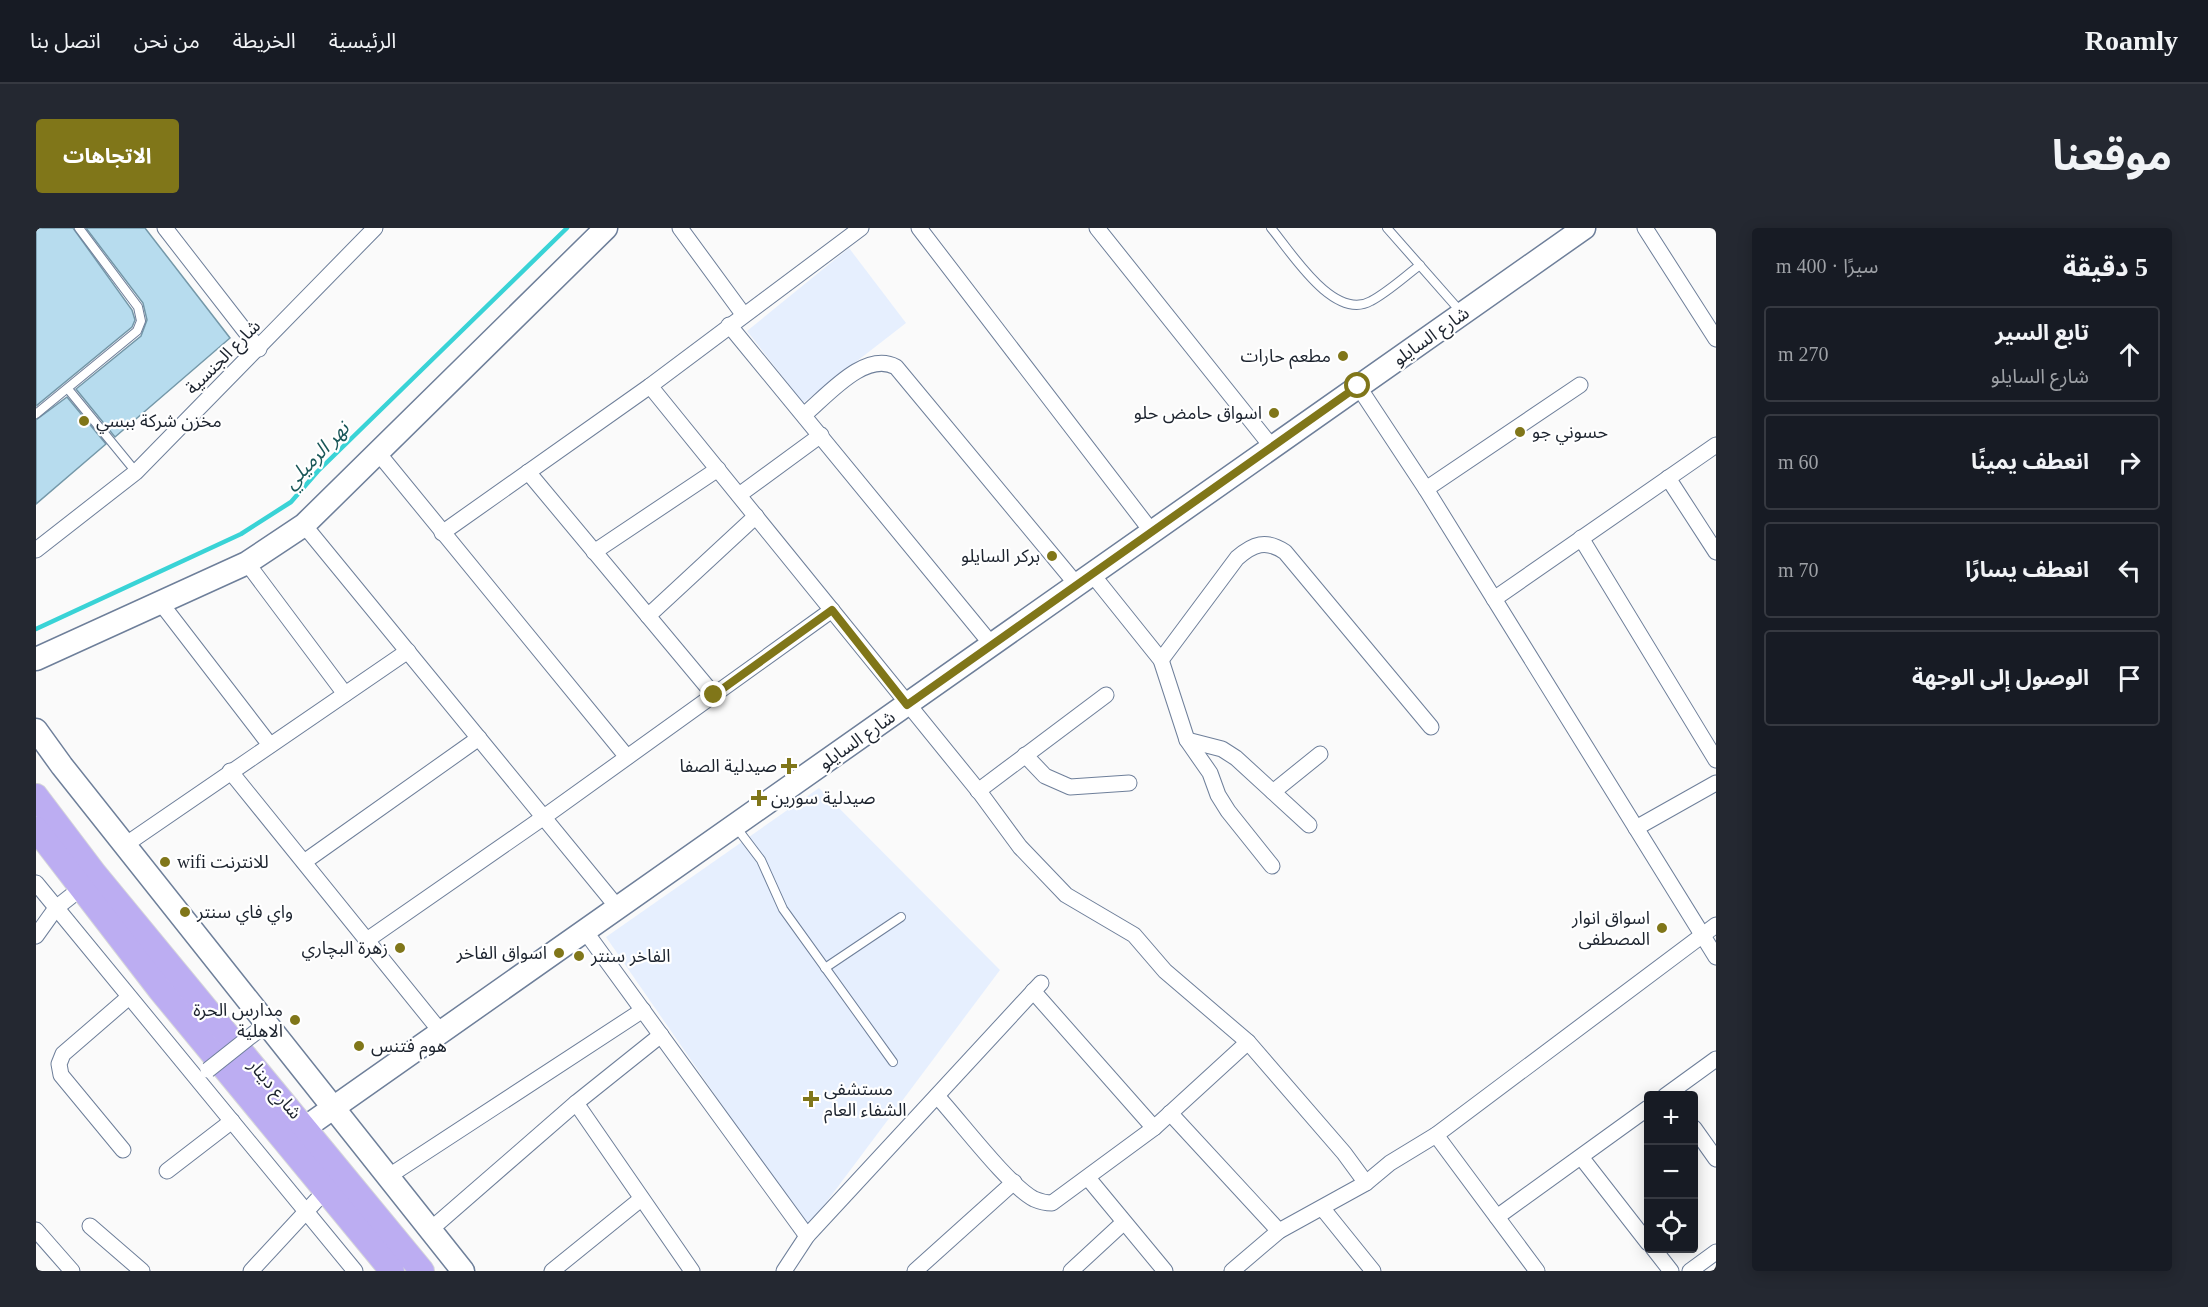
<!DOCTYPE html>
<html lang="ar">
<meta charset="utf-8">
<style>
body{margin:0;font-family:"Times New Roman","Noto Sans Arabic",serif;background:#242831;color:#f1f3f6;direction:rtl}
.controls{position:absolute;right:18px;bottom:18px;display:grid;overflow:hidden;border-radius:6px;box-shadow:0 3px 15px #0003}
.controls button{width:54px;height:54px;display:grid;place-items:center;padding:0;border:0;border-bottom:2px solid #363941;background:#171b24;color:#f1f3f6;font:30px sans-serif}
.stop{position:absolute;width:18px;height:18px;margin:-14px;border:4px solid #807619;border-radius:50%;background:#fff}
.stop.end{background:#807619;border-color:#fff;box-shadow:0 2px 6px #0008}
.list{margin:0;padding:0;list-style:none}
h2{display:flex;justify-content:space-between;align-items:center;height:78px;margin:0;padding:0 24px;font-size:26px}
h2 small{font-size:20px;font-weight:400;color:#9ea1a6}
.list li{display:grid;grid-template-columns:39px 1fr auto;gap:18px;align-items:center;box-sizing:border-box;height:96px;margin:0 12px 12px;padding:0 12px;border:2px solid #363941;border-radius:6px}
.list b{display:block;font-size:22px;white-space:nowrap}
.list p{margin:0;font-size:20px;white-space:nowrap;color:#9ea1a6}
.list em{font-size:20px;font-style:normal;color:#9ea1a6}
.icon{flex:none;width:33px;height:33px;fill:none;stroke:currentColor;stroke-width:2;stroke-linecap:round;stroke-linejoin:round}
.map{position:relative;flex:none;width:1680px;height:1043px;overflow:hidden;direction:ltr;border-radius:6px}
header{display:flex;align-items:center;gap:36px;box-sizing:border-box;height:84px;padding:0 30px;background:#171b24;border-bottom:2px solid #363941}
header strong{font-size:28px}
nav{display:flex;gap:33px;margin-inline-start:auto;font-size:21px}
.intro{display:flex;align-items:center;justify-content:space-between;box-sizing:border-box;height:144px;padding:0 36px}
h1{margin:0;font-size:42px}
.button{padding:15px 27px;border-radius:6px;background:#807619;color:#fff;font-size:21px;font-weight:700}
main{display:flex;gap:36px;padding:0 36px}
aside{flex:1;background:#171b24;border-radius:6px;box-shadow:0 3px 15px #0003}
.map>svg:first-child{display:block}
</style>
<header>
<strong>Roamly</strong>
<nav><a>الرئيسية</a><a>الخريطة</a><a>من نحن</a><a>اتصل بنا</a></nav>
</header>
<div class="intro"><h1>موقعنا</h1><a class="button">الاتجاهات</a></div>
<main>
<aside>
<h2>5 دقيقة<small>سيرًا · 400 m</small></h2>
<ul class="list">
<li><svg class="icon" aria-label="ahead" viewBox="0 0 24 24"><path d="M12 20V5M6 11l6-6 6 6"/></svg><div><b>تابع السير</b><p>شارع السايلو</p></div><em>270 m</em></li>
<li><svg class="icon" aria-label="right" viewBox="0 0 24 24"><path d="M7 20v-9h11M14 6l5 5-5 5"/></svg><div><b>انعطف يمينًا</b></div><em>60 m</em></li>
<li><svg class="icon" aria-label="left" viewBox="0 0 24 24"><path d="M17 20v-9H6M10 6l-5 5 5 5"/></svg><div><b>انعطف يسارًا</b></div><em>70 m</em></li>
<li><svg class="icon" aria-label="arrive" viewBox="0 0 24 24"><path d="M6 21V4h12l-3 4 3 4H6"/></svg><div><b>الوصول إلى الوجهة</b></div></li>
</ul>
</aside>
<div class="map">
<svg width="1680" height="1043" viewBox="0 0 1680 1043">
<rect width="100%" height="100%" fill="#fafafa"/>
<g fill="#e6effe">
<polygon points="813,20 870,95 767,175 711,103"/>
<polygon points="783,560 964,742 771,1000 570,709"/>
</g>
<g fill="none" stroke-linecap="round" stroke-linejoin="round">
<polyline stroke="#39d3d6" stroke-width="4.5" points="0,401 205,306 255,274 282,243 531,0"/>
</g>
<g fill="#b7dcee" stroke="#7498a9" stroke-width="1.5">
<polygon points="0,0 37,0 96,82 99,92 96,99 0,178"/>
<polygon points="50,0 109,0 194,110 79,209 40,161 105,108 111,92 107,75"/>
<polygon points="31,169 70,216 0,276 0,192"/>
</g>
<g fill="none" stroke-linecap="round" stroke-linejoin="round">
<defs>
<g id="lane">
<path d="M1235,0c20,24 63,94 100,73 17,-9 33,-24 49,-36"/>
<polyline points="1351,0 1425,84"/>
<polyline points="32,161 100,244"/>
<polyline points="0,186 101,103 105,93 102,79 43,0"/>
<polyline points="700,599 725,632 747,681 857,834"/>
<polyline points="789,740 865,689"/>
</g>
<g id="street">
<polyline points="129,0 223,121"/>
<polyline points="644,0 707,86"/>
<polyline points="883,0 1116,304"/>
<polyline points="1061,0 1236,219"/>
<polyline points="1609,0 1680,111"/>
<polyline points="693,97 956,417"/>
<polyline points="614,158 945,566 984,619 1030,667 1098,707 1129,743 1212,814 1308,925 1330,955"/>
<polyline points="1322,158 1390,261 1680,729"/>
<path d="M768,187c23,-19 61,-65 92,-48l181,218"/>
<polyline points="343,226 591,529"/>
<polyline points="492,244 678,467"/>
<polyline points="1632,250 1680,324"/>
<polyline points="1390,261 1544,157"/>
<polyline points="703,267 785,207"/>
<polyline points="268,297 582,680"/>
<polyline points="406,305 614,158 825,0"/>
<polyline points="1545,310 1680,532"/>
<polyline points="0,322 100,244 339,0"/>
<polyline points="558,324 682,241"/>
<polyline points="211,335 309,466"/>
<polyline points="1056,346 1125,432 1151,512 1174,545 1182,567 1192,583 1236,638"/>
<polyline points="1458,371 1680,217"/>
<polyline points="124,374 234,517"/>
<polyline points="612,388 720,288"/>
<path d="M1125,432l76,-102c16,-14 29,-19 48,-6l146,175"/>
<polyline points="1151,512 1186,521 1200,530 1273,597"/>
<polyline points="989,527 1009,548 1034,559 1093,555"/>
<polyline points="194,543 405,804"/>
<polyline points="942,563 1070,467"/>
<polyline points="1237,564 1284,526"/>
<polyline points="1600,600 1680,555"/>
<polyline points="89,617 372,423"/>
<polyline points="268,634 443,510"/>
<polyline points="0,655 319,1043"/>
<polyline points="549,703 771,1008"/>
<polyline points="0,708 20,680 44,661"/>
<polyline points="331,712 508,589 796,382"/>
<polyline points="997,763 1118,900"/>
<path d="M901,868c23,25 71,89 97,103 7,3 11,4 18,4l102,-75 94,-86"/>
<polyline points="1629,868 1680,831"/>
<polyline points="540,875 656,1043"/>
<polyline points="1134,885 1243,1003"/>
<polyline points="1658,900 1680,931"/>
<polyline points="1400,907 1501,1043"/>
<polyline points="87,922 25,847 23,836 27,826 93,769"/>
<polyline points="1545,929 1612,1015"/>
<polyline points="131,943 196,893"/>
<polyline points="353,948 607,782"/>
<polyline points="1052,950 1129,1043"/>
<polyline points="1287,981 1337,1043"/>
<polyline points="1461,989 1612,880"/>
<polyline points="54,998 106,1043"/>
<polyline points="0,1002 36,1043"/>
<polyline points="394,1002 540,875 625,807"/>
<polyline points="1617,1020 1635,1043"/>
<polyline points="215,1043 290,962"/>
<polyline points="516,1043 605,971"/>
<polyline points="748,1043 771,1008 1005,755"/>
<polyline points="879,1043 978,954"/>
<polyline points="1035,1043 1087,995"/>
<polyline points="1196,1043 1243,1003 1330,955 1354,935 1400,907 1680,697"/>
<polyline points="1654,1043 1680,1024"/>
</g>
<g id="secondary">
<polyline points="0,431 211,335 268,297 570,0"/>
<polyline points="0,502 26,538 427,1043"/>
<polyline points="270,899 1548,0"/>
</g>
<g id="primary">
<polyline points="0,568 59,646 386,1043"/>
<polyline points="0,601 124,762 356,1043"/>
</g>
</defs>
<use href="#lane" stroke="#6e7f9a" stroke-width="10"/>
<use href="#street" stroke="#6e7f9a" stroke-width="17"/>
<use href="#secondary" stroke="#6e7f9a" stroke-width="25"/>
<use href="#primary" stroke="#d6d7d9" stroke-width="26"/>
<use href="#lane" stroke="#fff" stroke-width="8"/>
<use href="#street" stroke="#fff" stroke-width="15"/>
<use href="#secondary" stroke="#fff" stroke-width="22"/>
<use href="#primary" stroke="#bcadf2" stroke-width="24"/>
<defs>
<polyline id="street-bridge" points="172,842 220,804"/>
</defs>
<use href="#street-bridge" stroke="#6e7f9a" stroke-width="17" stroke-linecap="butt"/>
<use href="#street-bridge" stroke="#fff" stroke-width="15"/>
</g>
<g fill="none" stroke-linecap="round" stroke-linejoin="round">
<polyline stroke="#807619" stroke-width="8" points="678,467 796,382 871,477 1322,158"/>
</g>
<g fill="#807619" stroke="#fff" stroke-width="2">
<circle cx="1307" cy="128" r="6"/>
<circle cx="1238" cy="185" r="6"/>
<circle cx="48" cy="193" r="6"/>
<circle cx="1484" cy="204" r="6"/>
<circle cx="1016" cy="328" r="6"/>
<path d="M750 529h6v6h6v6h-6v6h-6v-6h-6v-6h6z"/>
<path d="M720 561h6v6h6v6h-6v6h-6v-6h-6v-6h6z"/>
<circle cx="129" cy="634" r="6"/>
<circle cx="149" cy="684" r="6"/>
<circle cx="1626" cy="700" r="6"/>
<circle cx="364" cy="720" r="6"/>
<circle cx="523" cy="725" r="6"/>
<circle cx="543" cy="728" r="6"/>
<circle cx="259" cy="792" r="6"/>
<circle cx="323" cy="818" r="6"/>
<path d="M772 862h6v6h6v6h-6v6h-6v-6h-6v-6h6z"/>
</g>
<g text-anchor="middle" stroke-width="4.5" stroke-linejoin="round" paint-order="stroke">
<g font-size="18" fill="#1c232e" stroke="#fff">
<text transform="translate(1395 108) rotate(-35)" y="6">شارع السايلو</text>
<text transform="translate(187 129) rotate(-45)" y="6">شارع الجنسية</text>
<text transform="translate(821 512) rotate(-35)" y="6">شارع السايلو</text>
<text transform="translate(239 861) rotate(50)" y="6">شارع دينار</text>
</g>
<g font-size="18" fill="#1c232e" stroke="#fff" text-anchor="end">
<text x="1295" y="134">مطعم حارات</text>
<text x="1226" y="191">اسواق حامض حلو</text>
<text x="60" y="199" text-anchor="start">مخزن شركة ببسي</text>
<text x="1496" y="210" text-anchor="start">حسوني جو</text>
<text x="1004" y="334">بركر السايلو</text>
<text x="741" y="544">صيدلية الصفا</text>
<text x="735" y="576" text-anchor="start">صيدلية سورين</text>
<text x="141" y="640" text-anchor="start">wifi للانترنت</text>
<text x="161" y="690" text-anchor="start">واي فاي سنتر</text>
<text x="1614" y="696">اسواق انوار<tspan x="1614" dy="21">المصطفى</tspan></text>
<text x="352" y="726">زهرة البچاري</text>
<text x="511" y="731">اسواق الفاخر</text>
<text x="555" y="734" text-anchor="start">الفاخر سنتر</text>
<text x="247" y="788">مدارس الحرة<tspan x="247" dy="21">الاهلية</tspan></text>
<text x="335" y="824" text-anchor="start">هوم فتنس</text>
<text x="788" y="867" text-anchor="start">مستشفى<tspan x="788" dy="21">الشفاء العام</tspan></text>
</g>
<g font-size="20" font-style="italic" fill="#195758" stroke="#fff">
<text transform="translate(280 227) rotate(-46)" y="7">نهر الرميلي</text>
</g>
</g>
</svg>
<div class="controls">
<button>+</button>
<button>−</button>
<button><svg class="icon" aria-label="locate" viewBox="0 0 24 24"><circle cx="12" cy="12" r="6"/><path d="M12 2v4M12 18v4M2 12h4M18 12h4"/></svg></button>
</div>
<div class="stop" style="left:1322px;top:158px"></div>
<div class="stop end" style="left:678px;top:467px"></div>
</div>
</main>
